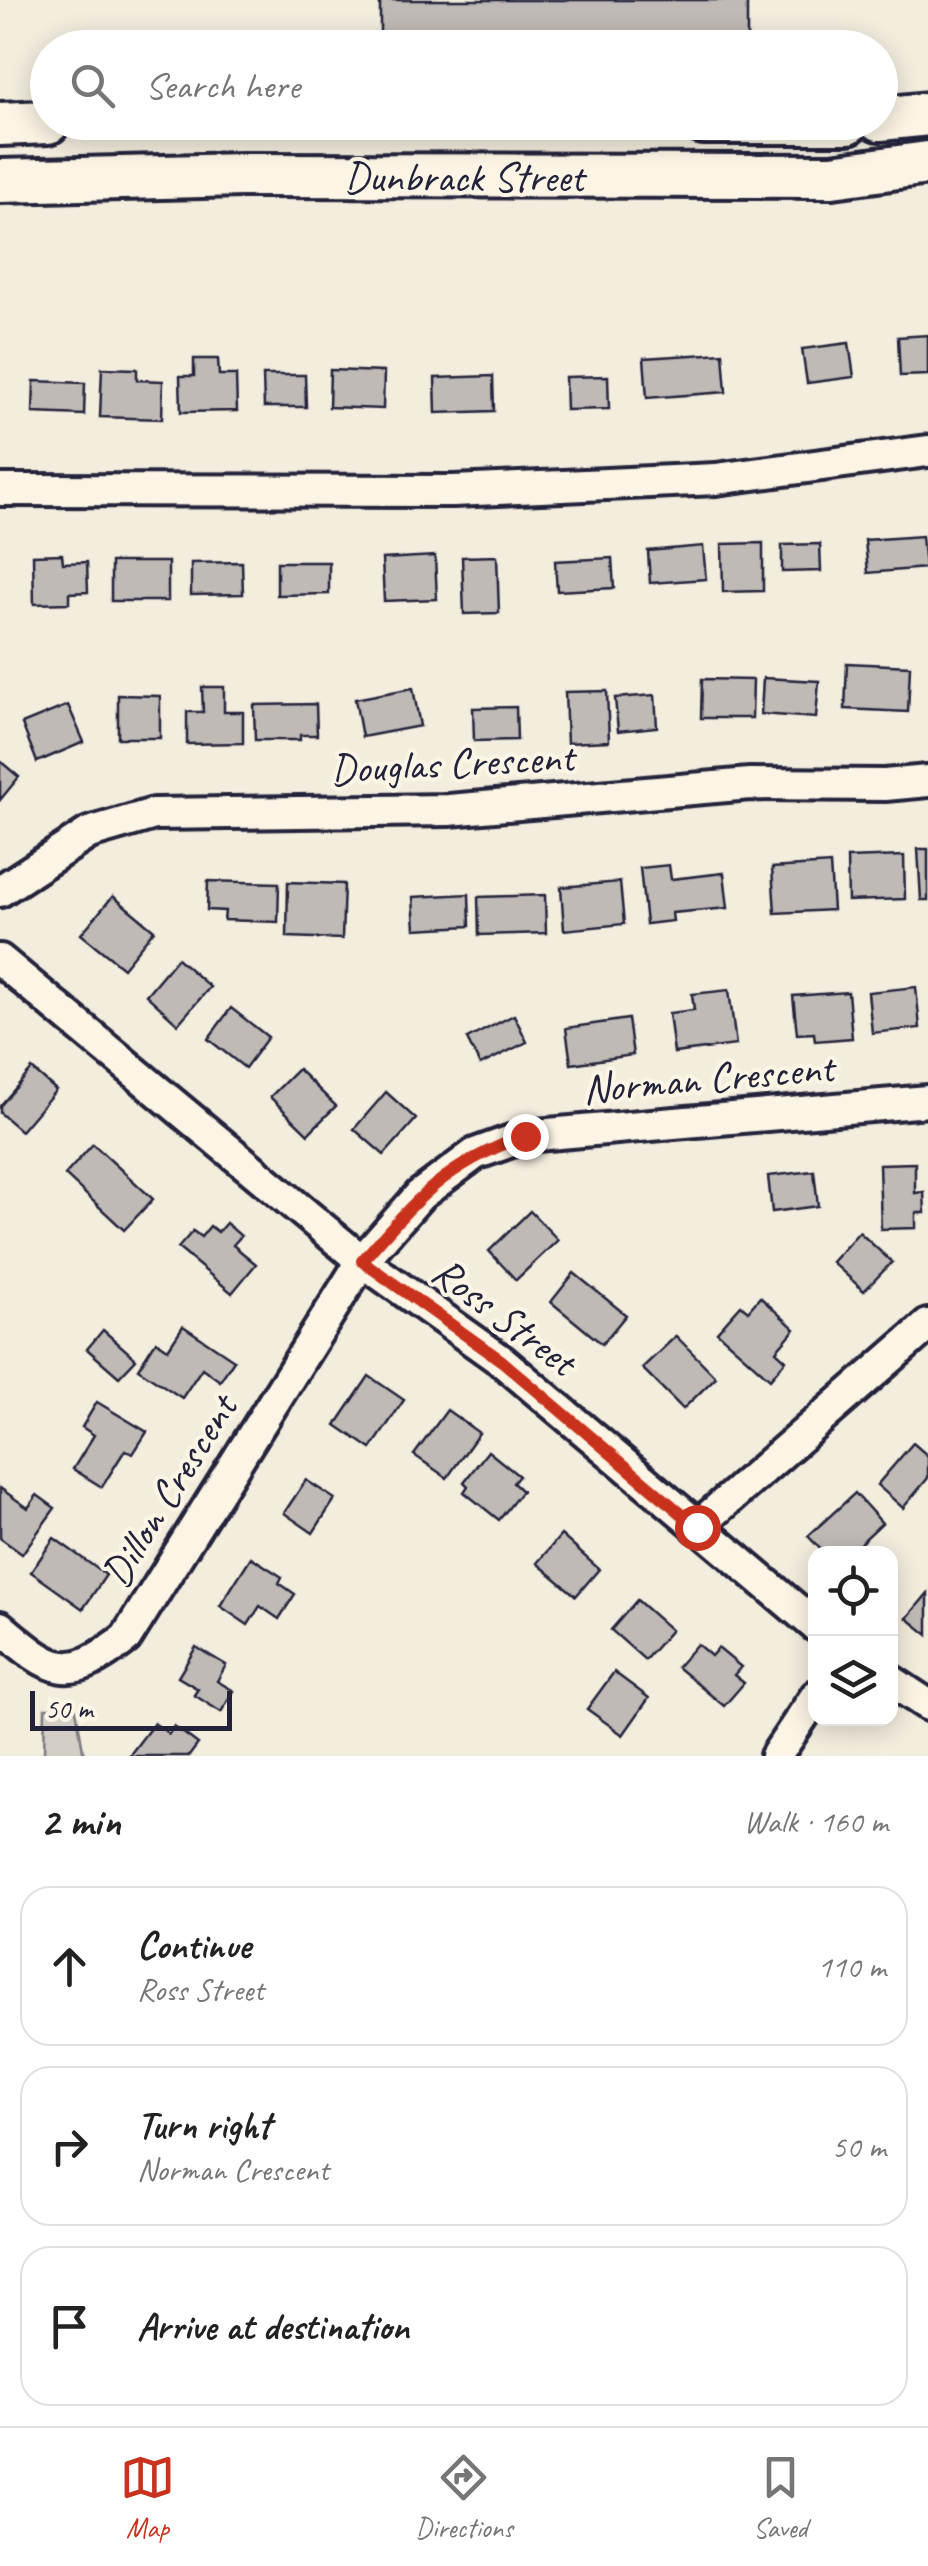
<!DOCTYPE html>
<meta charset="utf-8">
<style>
body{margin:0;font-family:Caveat,sans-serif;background:#f2f2f2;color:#222}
.controls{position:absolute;right:30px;bottom:30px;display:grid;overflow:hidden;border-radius:20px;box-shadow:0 5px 25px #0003}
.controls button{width:90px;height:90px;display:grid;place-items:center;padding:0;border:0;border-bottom:2px solid #e0e0e0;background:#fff;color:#222;font:50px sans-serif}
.scale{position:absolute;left:30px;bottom:25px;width:202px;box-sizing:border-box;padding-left:10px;border:5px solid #22223b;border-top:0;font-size:28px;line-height:35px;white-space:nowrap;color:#22223b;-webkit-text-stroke:8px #fcf5e5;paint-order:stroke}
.stop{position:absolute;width:30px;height:30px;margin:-22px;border:8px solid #c8321e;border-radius:50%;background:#fff}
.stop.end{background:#c8321e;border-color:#fff;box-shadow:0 2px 10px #0008}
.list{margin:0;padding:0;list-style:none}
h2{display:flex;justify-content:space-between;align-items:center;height:130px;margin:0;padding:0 40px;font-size:42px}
h2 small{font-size:32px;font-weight:400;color:#767676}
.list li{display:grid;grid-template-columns:65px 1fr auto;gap:30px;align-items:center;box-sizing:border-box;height:160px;margin:0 20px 20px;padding:0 20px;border:2px solid #e0e0e0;border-radius:30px}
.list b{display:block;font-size:38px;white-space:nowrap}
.list p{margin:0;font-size:32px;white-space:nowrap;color:#767676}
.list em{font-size:32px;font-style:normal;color:#767676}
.icon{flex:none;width:55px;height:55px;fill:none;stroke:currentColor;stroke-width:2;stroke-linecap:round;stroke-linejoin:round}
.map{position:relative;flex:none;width:928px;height:1756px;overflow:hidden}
.search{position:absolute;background:#fff;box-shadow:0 5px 25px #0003;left:30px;right:30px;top:30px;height:110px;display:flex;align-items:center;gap:25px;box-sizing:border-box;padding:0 35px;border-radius:55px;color:#767676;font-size:38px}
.sheet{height:670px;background:#fff}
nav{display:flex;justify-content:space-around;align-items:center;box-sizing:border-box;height:140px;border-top:2px solid #e0e0e0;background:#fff;font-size:28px;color:#767676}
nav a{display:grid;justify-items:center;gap:5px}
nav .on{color:#c8321e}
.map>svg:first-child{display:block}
</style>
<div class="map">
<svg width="928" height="1756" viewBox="0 0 928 1756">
<rect width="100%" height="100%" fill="#f3edde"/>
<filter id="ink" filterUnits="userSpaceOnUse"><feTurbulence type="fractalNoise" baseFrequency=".01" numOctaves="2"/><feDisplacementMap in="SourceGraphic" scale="20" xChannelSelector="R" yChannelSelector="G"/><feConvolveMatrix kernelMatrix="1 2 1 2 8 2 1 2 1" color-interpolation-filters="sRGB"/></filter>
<g filter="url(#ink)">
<polygon fill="#d4cfc6" stroke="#7b7880" stroke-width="2.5" points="45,1708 76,1709 84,1756 44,1756"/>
<g fill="#bfbab6" stroke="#22223b" stroke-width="2.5">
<polygon points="380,0 747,0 747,47 380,48"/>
<polygon points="928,335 928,375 900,376 898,337"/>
<polygon points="849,343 854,377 807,383 802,349"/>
<polygon points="723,353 726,392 647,398 644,358"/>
<polygon points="194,359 218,359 219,375 236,375 237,411 181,412 180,376 194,376"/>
<polygon points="102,368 137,369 137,380 163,381 162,419 100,417"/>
<polygon points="330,370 384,372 383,409 329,407"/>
<polygon points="263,375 305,375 306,407 264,407"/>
<polygon points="493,376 494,411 436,413 435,378"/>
<polygon points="608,376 609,409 566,410 565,377"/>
<polygon points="34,381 85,383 84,415 33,413"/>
<polygon points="922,536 925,568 868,573 865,540"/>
<polygon points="763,543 763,591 723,592 722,544"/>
<polygon points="820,544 821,571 782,572 782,545"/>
<polygon points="703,546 706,579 650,583 648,551"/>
<polygon points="62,554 63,563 87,562 88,592 69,593 69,603 34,604 33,555"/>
<polygon points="435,556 437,599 384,601 382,559"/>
<polygon points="497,556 499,613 464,614 462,557"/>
<polygon points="612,558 614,588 557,591 555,561"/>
<rect x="111" y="562" width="57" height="39"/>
<polygon points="242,562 243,594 191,595 191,563"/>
<polygon points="277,562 329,562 329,594 277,595"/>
<polygon points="847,663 910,666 908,712 845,709"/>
<polygon points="763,678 819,681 816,718 761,714"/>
<polygon points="702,679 753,680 752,718 701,718"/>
<polygon points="202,687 224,687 224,712 243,712 243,743 187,744 187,712 203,712"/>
<polygon points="413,688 420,726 362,737 355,699"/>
<polygon points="607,691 609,741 567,743 565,692"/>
<polygon points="118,695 160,696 160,738 118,738"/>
<polygon points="655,695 657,727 618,731 615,698"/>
<polygon points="316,704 317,735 300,735 300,740 255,740 254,705"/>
<polygon points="68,705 84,742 37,762 22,724"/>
<polygon points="516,707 517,740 474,741 473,708"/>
<polygon points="0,761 19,777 0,800"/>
<polygon points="918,849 928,849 928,900 921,900"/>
<polygon points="904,856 905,899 848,901 847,858"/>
<polygon points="830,864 833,910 775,913 772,868"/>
<polygon points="669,865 671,879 724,873 728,908 672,913 673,921 646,924 640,868"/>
<polygon points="208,881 279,883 278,922 224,920 225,911 207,910"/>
<polygon points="288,882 344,884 342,939 287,937"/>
<polygon points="620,882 624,924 564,930 561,887"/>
<polygon points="469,894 470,926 415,929 413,897"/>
<polygon points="545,895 546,933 479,935 478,897"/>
<polygon points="113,896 154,930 123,968 81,934"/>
<polygon points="177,958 210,987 178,1024 146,995"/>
<polygon points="916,987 920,1028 872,1033 868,992"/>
<polygon points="729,990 736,1045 674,1053 669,1013 694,1010 692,994"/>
<polygon points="848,992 852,1038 815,1041 814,1033 797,1034 793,996"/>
<polygon points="231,1008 268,1037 245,1068 208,1039"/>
<polygon points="514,1015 527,1042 480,1065 467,1039"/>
<polygon points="628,1019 633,1055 571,1064 566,1028"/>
<polygon points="32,1069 56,1090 21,1131 0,1113 0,1106"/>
<polygon points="298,1069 336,1106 308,1134 270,1097"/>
<polygon points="386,1092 416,1119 384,1155 354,1129"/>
<polygon points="93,1144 153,1199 124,1230 65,1175"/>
<polygon points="915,1163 915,1193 924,1192 925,1213 916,1213 916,1228 881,1229 879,1164"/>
<polygon points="814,1171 818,1206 772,1212 768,1176"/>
<polygon points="530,1211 558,1240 516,1280 489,1251"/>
<polygon points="226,1223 241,1236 233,1245 256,1264 232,1293 178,1248 193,1231 201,1237 210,1226 218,1232"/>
<polygon points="859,1232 892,1262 864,1291 832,1262"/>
<polygon points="574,1273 626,1315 602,1344 551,1302"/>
<polygon points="760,1297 795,1329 776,1351 786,1360 770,1379 717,1332 741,1305 748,1311"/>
<polygon points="183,1326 234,1360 220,1381 202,1368 182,1398 138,1369 156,1341 168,1349"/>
<polygon points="103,1330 136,1359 119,1377 87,1349"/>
<polygon points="676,1336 716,1377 683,1409 642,1368"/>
<polygon points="369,1376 404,1400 371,1449 336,1425"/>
<polygon points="97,1402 147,1432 133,1454 125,1450 102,1487 73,1469 94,1435 82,1427"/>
<polygon points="447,1410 479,1433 447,1478 414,1455"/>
<polygon points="913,1443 928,1456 928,1478 903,1508 877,1485"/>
<polygon points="488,1451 519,1476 513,1483 522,1491 499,1520 464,1492 468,1486 464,1482"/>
<polygon points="306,1480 335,1499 313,1533 284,1513"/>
<polygon points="0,1488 28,1508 37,1495 55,1508 22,1554 0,1538"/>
<polygon points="855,1493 882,1523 849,1554 825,1554 808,1536"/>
<polygon points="561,1535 599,1569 576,1596 537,1563"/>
<polygon points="54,1538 106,1575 83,1609 31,1572"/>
<polygon points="251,1557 282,1577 279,1583 295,1594 279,1619 260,1606 248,1625 220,1606"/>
<polygon points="928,1593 928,1635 907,1618"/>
<polygon points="637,1600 671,1630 645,1660 611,1630"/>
<polygon points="697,1644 711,1656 718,1648 741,1667 734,1675 744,1683 724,1706 677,1667"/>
<polygon points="196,1647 226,1665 217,1681 234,1691 221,1712 194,1695 198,1689 178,1677"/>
<polygon points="614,1672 649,1698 623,1735 587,1709"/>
<polygon points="154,1723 169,1734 174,1726 198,1744 189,1756 129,1756"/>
</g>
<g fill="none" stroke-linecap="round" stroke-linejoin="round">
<defs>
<g id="minor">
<polyline points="0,490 453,491 716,479 928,451"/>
<polyline points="0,891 89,833 154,814 449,810 750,784 885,785 928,781"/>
<polyline points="0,960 362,1261 502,1361 816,1626"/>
<polyline points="697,1527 928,1325"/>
<path d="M0,1627c53,45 67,57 126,11l236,-377 58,-66 55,-41 50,-18 403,-35"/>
<polyline points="890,1680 928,1705"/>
<polyline points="776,1756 816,1696"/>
</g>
<g id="secondary">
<polyline points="880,119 928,114"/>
<polyline points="703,122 848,122"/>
<polyline points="0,124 48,122"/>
<polyline points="0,181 242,175 832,176 928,163"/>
</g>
</defs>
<use href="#minor" stroke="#22223b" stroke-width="38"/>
<use href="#secondary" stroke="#22223b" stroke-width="50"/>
<use href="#minor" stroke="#fcf5e5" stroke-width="30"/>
<use href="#secondary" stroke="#fcf5e5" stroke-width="42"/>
</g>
</g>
<g fill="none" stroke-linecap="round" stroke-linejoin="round" filter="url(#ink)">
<path stroke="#c8321e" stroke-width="12" d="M525,1136c-79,28 -109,63 -163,125l140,100 195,166"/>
</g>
<g text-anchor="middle" stroke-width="8" stroke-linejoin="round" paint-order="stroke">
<g font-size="42" fill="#22223b" stroke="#fcf5e5">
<text x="464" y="191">Dunbrack Street</text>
<text transform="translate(452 762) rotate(-3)" y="15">Douglas Crescent</text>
<text transform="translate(708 1077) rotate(-5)" y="15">Norman Crescent</text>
<text transform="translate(505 1315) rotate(37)" y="15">Ross Street</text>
<text transform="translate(168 1490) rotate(-58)" y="15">Dillon Crescent</text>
</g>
</g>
</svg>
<div class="controls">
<button><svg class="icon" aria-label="locate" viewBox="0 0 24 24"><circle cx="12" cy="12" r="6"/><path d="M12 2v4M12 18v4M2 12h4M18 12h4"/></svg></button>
<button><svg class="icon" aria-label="layers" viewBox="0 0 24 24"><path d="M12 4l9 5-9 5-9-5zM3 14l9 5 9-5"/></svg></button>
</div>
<div class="scale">50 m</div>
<div class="stop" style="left:697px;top:1527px"></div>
<div class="stop end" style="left:525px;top:1136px"></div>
<div class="search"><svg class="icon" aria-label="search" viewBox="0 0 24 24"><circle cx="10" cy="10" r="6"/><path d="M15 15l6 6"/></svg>Search here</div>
</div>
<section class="sheet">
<h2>2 min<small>Walk · 160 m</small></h2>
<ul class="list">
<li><svg class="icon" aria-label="ahead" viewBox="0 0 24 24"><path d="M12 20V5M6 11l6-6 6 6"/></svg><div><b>Continue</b><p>Ross Street</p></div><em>110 m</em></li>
<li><svg class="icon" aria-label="right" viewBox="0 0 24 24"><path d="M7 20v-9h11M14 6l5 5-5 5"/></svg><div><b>Turn right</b><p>Norman Crescent</p></div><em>50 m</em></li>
<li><svg class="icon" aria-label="arrive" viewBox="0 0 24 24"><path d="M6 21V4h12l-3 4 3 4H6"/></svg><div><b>Arrive at destination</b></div></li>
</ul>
</section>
<nav>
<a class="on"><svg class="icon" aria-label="map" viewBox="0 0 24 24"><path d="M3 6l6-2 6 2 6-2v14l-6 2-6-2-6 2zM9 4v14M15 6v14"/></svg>Map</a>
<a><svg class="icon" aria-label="directions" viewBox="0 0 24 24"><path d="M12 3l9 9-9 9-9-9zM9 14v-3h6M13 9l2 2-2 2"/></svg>Directions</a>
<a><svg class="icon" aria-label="saved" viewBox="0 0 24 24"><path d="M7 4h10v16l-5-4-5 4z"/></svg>Saved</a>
</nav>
